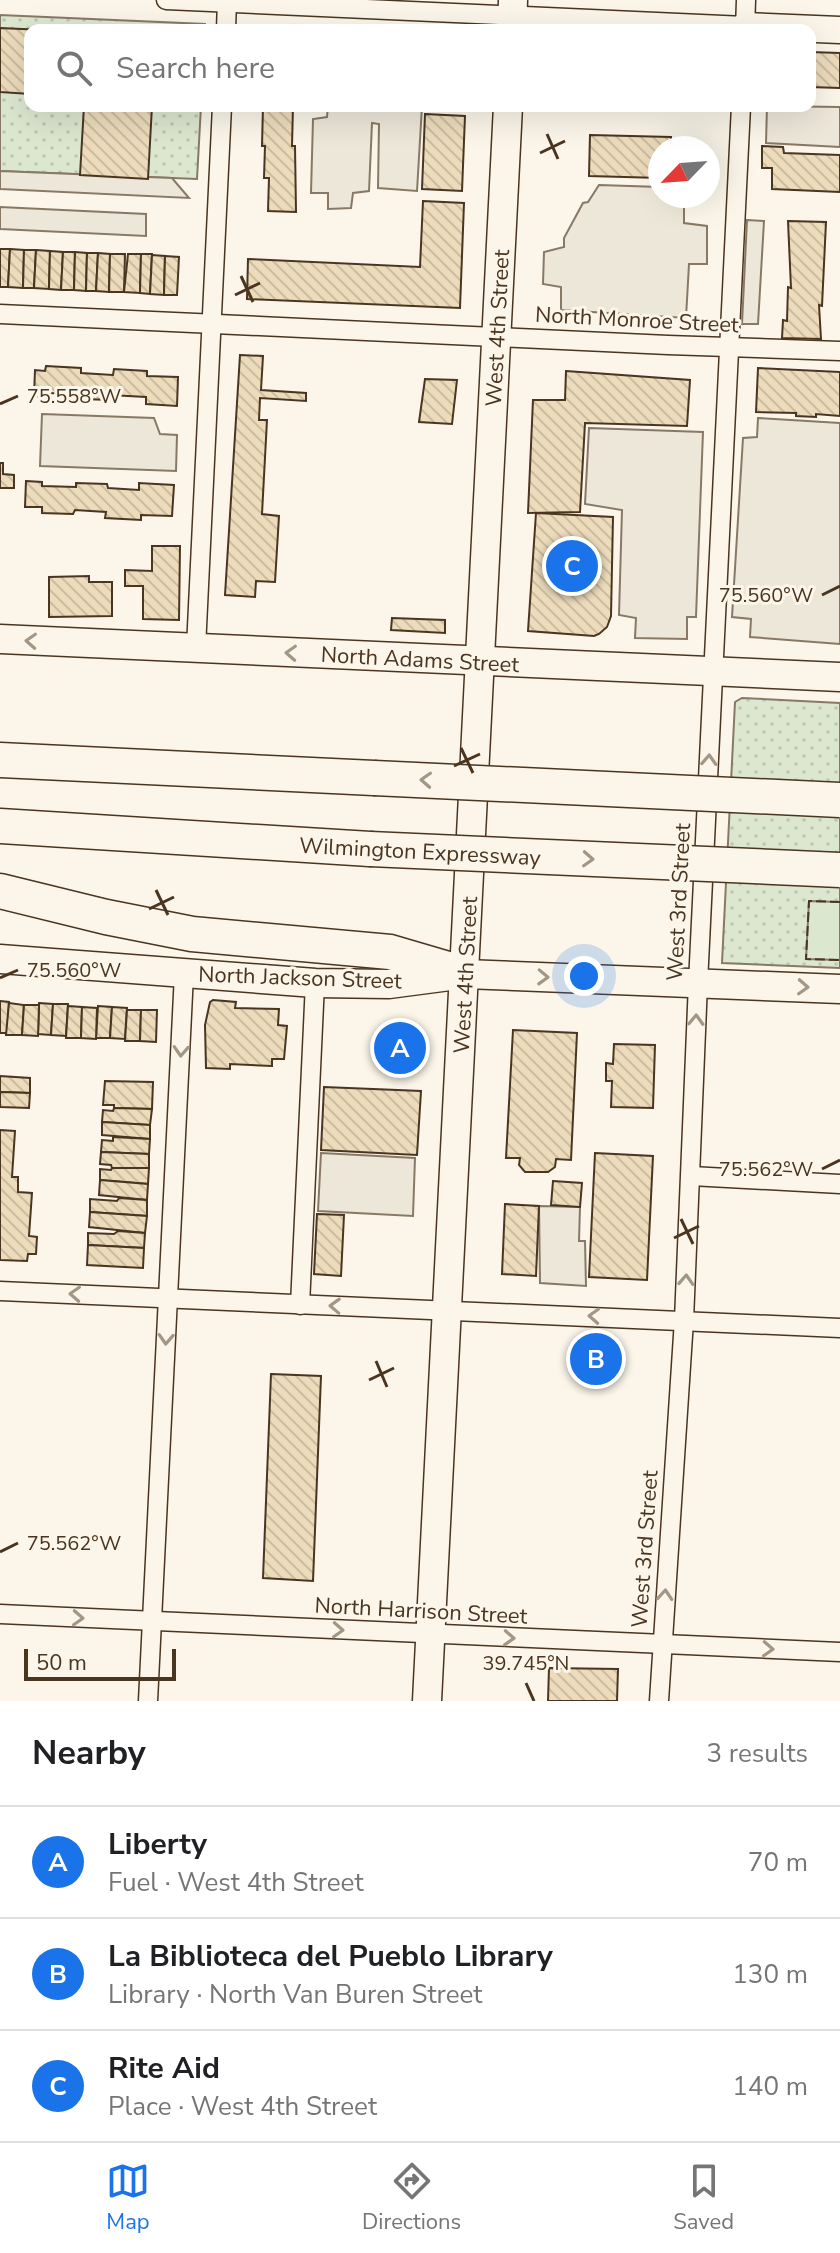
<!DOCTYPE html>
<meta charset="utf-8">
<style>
body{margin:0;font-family:"Nunito Sans",sans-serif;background:#f6f6f6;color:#202124}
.compass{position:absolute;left:648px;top:136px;width:72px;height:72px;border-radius:50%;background:#fff;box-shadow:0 8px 32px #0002;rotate:245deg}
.scale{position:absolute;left:24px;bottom:20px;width:152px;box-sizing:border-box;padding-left:8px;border:4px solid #4a3520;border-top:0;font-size:22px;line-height:28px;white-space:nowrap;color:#4a3520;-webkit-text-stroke:6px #fbf6e9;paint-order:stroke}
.you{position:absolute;left:584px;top:976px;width:28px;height:28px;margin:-20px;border:6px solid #fff;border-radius:50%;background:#1a73e8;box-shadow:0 0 0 12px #1a73e833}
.badge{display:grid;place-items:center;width:52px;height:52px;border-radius:50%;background:#1a73e8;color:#fff;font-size:26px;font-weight:700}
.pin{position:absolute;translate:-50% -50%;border:4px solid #fff;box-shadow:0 2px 8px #0006}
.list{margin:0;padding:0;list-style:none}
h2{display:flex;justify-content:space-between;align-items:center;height:104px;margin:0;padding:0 32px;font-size:34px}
h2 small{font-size:26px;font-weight:400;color:#757577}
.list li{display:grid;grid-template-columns:52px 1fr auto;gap:24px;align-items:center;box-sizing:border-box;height:112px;padding:0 32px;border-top:2px solid #e0e0e0}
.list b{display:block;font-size:30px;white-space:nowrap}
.list p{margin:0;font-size:26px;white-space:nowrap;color:#757577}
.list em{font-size:26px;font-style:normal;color:#757577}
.icon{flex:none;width:44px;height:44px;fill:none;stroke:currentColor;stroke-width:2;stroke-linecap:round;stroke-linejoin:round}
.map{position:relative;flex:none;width:840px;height:1701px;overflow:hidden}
.search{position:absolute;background:#fff;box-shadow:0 8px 32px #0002;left:24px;right:24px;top:24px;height:88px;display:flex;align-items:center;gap:20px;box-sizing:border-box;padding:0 28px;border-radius:16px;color:#757577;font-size:30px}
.sheet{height:440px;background:#fff}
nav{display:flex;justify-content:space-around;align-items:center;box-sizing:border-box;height:112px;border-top:2px solid #e0e0e0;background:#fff;font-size:22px;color:#757577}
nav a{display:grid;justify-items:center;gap:4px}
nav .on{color:#1a73e8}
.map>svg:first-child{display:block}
</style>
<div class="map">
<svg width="840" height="1701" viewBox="0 0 840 1701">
<defs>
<pattern id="green-dots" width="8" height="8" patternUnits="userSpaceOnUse" patternTransform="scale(2)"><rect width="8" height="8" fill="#dce7d0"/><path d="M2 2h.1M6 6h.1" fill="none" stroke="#bec7b2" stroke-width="1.8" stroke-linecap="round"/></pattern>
<pattern id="building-back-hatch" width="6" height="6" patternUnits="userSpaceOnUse" patternTransform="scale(2)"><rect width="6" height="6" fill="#ecdcbc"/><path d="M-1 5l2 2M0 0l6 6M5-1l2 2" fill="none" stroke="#ccbda1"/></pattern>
</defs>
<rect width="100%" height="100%" fill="#fbf6e9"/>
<g fill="url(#green-dots)" stroke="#887966" stroke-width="2">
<polygon points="0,15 205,24 205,30 30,30 30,106 201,106 197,179 0,171"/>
<polygon points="742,698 840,703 840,968 722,963 735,702"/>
</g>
<polygon fill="#dce7d0" stroke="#887966" stroke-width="2" points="809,901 840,902 840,960 806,959"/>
<g fill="#ede7d9" stroke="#887966" stroke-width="2">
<polygon points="328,106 422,106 417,191 378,188 379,124 372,123 369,191 353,193 351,208 328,209 328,193 311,193 313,119 327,117"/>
<polygon points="767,106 840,107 840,147 766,143"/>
<polygon points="0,171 172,178 189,198 0,189"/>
<polygon points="599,185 660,187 660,196 684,196 684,223 707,226 707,264 689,264 686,318 561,310 561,287 543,284 544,252 564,247 564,238 583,203 588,202"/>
<polygon points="0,207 146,214 146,236 0,229"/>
<polygon points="747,220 764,221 758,324 742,324"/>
<polygon points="42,414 154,418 160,434 177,435 176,471 40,466"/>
<polygon points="758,418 840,423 840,644 750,637 751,619 732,617 743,438 757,437"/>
<polygon points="589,428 703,432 696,617 687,617 687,639 635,638 636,618 619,615 622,510 585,504"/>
<polygon points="321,1153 415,1158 413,1216 318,1211"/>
<polygon points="539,1206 580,1207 579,1241 585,1241 586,1286 540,1283"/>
</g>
<g fill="url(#building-back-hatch)" stroke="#4a3520" stroke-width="2">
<polygon points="0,28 44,30 30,30 30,94 0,92"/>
<polygon points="810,52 840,53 840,88 810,87"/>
<polygon points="84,106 152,106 148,179 80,175"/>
<polygon points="263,106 293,106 292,146 295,146 296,212 268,211 269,178 264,178 265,146 262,146"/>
<polygon points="425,114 465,116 462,191 422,189"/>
<polygon points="590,135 671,137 671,148 660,148 660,178 589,176"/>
<polygon points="762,146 783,147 784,153 840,155 840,192 772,189 772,168 762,168"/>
<polygon points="423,201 464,203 460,308 247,299 248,259 420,267"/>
<polygon points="788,221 826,222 822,306 819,305 821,339 782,338 783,320 787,321 788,287 791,288"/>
<polygon points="0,249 10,249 8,287 0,287"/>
<polygon points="10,249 24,250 23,288 8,287"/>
<polygon points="24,250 36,250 34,288 23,288"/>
<polygon points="36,250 50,251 49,289 34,288"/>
<polygon points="50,251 63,252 61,290 49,289"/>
<polygon points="63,252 75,252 74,290 61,290"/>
<polygon points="75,252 87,253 86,291 74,290"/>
<polygon points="87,253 98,253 96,291 86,291"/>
<polygon points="98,253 110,254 109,292 96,291"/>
<polygon points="110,254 125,254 124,292 109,292"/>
<polygon points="128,254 141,254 140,293 124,292"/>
<polygon points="141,254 152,254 150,294 140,293"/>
<polygon points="152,255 165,256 164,295 150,294"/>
<polygon points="165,256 179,257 177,295 164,295"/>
<polygon points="240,355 263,356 261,390 306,393 306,401 260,398 259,420 267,420 262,514 279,516 275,582 256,581 255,597 225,595"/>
<polygon points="46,366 81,368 81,373 113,375 114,369 147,371 147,376 178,377 177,406 146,404 146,397 110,395 110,400 82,399 82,394 46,393 46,397 34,396 35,370 45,371"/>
<polygon points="758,368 840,372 840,416 816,414 816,417 796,416 796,413 756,412"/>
<polygon points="566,371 690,380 687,426 585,423 580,512 528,513 533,400 565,400"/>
<polygon points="425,379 457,380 452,424 419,422"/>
<polygon points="0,463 3,463 3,474 14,475 14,488 0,488"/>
<polygon points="26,481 42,482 42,486 76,487 76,483 107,484 108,488 139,490 139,483 174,485 172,516 141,515 141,520 105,518 106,512 75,510 73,514 42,513 42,507 25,507"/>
<polygon points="536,513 613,517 611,616 607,627 599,634 594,636 528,631"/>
<polygon points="152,546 180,546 179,620 143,619 143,586 125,586 125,570 152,571"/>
<polygon points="89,576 89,582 112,582 112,616 49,617 49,577"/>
<polygon points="392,618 445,620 445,633 391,630"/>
<polygon points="213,1000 236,1002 235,1008 279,1009 278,1025 287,1026 284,1059 272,1059 272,1066 230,1064 230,1069 206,1068 205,1025 210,1002"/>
<polygon points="0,1001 9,1002 7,1033 0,1033"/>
<polygon points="9,1003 24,1005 22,1035 6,1035"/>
<polygon points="39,1003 53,1004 51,1035 38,1034"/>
<polygon points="53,1004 68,1004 66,1036 51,1035"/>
<polygon points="24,1005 39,1005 38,1036 22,1035"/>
<polygon points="68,1006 82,1007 81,1038 66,1038"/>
<polygon points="98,1006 112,1007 110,1038 96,1038"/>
<polygon points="82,1007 97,1008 96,1039 81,1038"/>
<polygon points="112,1007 127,1008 125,1039 110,1038"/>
<polygon points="127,1010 141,1010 140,1041 125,1041"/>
<polygon points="141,1010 157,1010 156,1042 140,1041"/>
<polygon points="513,1030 577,1033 571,1160 556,1159 555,1167 548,1172 525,1172 519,1165 520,1158 506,1158"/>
<polygon points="379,1033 422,1035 420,1062 377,1060"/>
<polygon points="614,1044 655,1045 653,1108 611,1107 612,1081 606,1081 606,1063 613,1064"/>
<polygon points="0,1076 30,1078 30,1093 0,1092"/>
<polygon points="105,1081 153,1082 152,1109 114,1108 114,1105 103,1105"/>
<polygon points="324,1087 421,1091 417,1155 321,1150"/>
<polygon points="0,1092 30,1093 29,1108 0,1107"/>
<polygon points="114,1108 152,1109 150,1125 102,1122 103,1110 113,1111"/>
<polygon points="102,1122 150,1125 150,1139 102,1135"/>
<polygon points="0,1130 15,1131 12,1177 18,1177 18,1192 32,1193 29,1236 37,1237 36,1254 28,1254 27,1261 0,1260"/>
<polygon points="113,1137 150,1139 149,1154 101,1152 102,1140 113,1141"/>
<polygon points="101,1152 149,1154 149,1168 112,1168 111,1165 100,1164"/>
<polygon points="595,1153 653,1156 647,1280 589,1277"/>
<polygon points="112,1168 149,1168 148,1184 100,1180 100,1169 111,1170"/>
<polygon points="100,1180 148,1184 147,1200 99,1195"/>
<polygon points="553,1181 582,1183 580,1207 551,1205"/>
<polygon points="119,1198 147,1200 147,1216 90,1212 90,1199 117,1201"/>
<polygon points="505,1204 539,1206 536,1276 502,1274"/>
<polygon points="90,1212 147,1216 145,1233 89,1227"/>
<polygon points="317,1214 344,1215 341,1276 314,1274"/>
<polygon points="118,1231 145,1233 144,1248 88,1245 88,1233 114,1234"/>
<polygon points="88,1245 144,1248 143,1268 87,1265"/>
<polygon points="271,1374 321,1376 313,1581 263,1578"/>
<polygon points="549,1668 618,1669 617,1701 548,1701"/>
</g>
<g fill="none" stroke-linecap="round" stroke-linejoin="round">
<defs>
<g id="street">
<polyline points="166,0 745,26"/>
<polyline points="226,30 227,0"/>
<polyline points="745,30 746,0"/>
<polyline points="0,314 668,345 840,351"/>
<polyline points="196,648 222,106"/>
<polyline points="691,1176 840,1184"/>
<polyline points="0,1291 840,1328"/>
<polyline points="300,1305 315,983"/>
<polyline points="0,1614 840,1652"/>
<polyline points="148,1701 184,974"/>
<polyline points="659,1701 684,1320 698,983 741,106"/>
</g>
<polyline id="secondary" points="745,26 840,30"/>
<g id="primary">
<polyline points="512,30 513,0"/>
<polyline points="0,639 840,677"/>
<polyline points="0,959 315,983 389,984 465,974 840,989"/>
<polyline points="427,1701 508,106"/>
</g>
<g id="highway">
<polyline points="0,760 374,778"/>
<polyline points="0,826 370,849"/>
<polyline points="0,891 106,917 192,934 390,952 465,974"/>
</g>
</defs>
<use href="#street" stroke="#4a3520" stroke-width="21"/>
<use href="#secondary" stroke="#4a3520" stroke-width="29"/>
<use href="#primary" stroke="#4a3520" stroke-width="31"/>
<use href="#highway" stroke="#4a3520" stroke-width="37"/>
<use href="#street" stroke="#fbf6e9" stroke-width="18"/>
<use href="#secondary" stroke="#fbf6e9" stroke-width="26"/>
<use href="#primary" stroke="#fbf6e9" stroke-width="28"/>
<use href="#highway" stroke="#fbf6e9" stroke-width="34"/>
<defs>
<g id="highway-bridge">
<polyline points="374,778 840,800"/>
<polyline points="370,849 840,870"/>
</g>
</defs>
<use href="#highway-bridge" stroke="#4a3520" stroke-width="37" stroke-linecap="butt"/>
<use href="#highway-bridge" stroke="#fbf6e9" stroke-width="34"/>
<polyline stroke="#4a3520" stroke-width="2" stroke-dasharray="10 4" stroke-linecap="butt" points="840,902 809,901 806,959 840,960"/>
</g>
<defs><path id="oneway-chevron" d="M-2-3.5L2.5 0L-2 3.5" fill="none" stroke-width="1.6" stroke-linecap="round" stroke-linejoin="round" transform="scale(2)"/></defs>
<g stroke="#a29684">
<use href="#oneway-chevron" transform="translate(31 641) rotate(-177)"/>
<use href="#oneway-chevron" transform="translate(291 653) rotate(-177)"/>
<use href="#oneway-chevron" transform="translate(709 760) rotate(-87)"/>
<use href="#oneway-chevron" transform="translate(426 780) rotate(-177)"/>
<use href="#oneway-chevron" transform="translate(588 859) rotate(3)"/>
<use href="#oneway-chevron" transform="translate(543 977) rotate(2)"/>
<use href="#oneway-chevron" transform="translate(803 987) rotate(3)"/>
<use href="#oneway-chevron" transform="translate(696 1020) rotate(-88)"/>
<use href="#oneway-chevron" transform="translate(181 1051) rotate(93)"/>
<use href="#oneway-chevron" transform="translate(686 1280) rotate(-87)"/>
<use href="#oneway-chevron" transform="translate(75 1294) rotate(-177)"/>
<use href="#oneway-chevron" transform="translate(335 1306) rotate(-178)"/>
<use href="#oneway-chevron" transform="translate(594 1316) rotate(-177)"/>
<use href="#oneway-chevron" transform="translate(166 1339) rotate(93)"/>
<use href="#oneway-chevron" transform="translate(665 1595) rotate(-86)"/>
<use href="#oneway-chevron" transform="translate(78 1618) rotate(3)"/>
<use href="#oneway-chevron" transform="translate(338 1630) rotate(3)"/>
<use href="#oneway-chevron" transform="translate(509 1638) rotate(3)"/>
<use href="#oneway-chevron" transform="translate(768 1649) rotate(3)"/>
</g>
<path fill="none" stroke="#4a3520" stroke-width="3" d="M547,134l11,25M540,153l25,-12M241,276l12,26M235,295l25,-12M0,404l18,-8M822,595l18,-9M461,748l12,25M454,766l26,-12M156,890l12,25M149,909l25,-12M0,978l18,-8M822,1169l18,-9M681,1219l12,25M674,1238l25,-12M376,1361l11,26M369,1380l25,-12M0,1552l18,-9M526,1683l8,18"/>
<g text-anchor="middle" stroke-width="6" stroke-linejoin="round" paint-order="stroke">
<g font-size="22" fill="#4a3520" stroke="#fbf6e9">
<text transform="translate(637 319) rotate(3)" y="8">North Monroe Street</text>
<text transform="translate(497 328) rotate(-87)" y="8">West 4th Street</text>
<text transform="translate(420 659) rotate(3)" y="8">North Adams Street</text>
<text transform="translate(420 851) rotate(3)" y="8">Wilmington Expressway</text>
<text transform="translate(678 902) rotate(-87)" y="8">West 3rd Street</text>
<text transform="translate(465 975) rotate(-87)" y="8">West 4th Street</text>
<text transform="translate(300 977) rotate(2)" y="8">North Jackson Street</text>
<text transform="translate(644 1549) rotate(-86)" y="8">West 3rd Street</text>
<text transform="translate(421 1610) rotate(3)" y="8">North Harrison Street</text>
</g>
</g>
<g font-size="20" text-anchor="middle" fill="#4a3520" stroke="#fbf6e9" stroke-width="6" stroke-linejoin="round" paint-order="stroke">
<text x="74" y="403">75.558°W</text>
<text x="766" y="602">75.560°W</text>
<text x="74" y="977">75.560°W</text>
<text x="766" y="1176">75.562°W</text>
<text x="74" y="1550">75.562°W</text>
<text x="526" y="1670">39.745°N</text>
</g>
</svg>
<svg class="compass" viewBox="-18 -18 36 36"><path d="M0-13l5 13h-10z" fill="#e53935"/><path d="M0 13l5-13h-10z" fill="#757577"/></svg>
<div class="scale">50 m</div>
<div class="you"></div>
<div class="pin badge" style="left:400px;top:1048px">A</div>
<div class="pin badge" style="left:596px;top:1359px">B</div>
<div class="pin badge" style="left:572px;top:566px">C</div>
<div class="search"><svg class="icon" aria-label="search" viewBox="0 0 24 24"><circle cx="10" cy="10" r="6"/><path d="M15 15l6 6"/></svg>Search here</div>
</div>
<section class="sheet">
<h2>Nearby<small>3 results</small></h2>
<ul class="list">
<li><span class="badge">A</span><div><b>Liberty</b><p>Fuel · West 4th Street</p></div><em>70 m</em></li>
<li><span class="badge">B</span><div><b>La Biblioteca del Pueblo Library</b><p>Library · North Van Buren Street</p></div><em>130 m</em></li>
<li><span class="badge">C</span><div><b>Rite Aid</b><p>Place · West 4th Street</p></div><em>140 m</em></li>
</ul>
</section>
<nav>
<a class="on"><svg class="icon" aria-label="map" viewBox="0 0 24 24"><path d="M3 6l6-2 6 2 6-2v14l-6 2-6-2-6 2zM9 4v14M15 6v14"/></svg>Map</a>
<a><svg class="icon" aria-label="directions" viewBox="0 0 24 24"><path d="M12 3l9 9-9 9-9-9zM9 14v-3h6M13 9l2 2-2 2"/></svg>Directions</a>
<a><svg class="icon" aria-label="saved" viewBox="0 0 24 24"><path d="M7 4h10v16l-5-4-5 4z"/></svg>Saved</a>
</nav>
